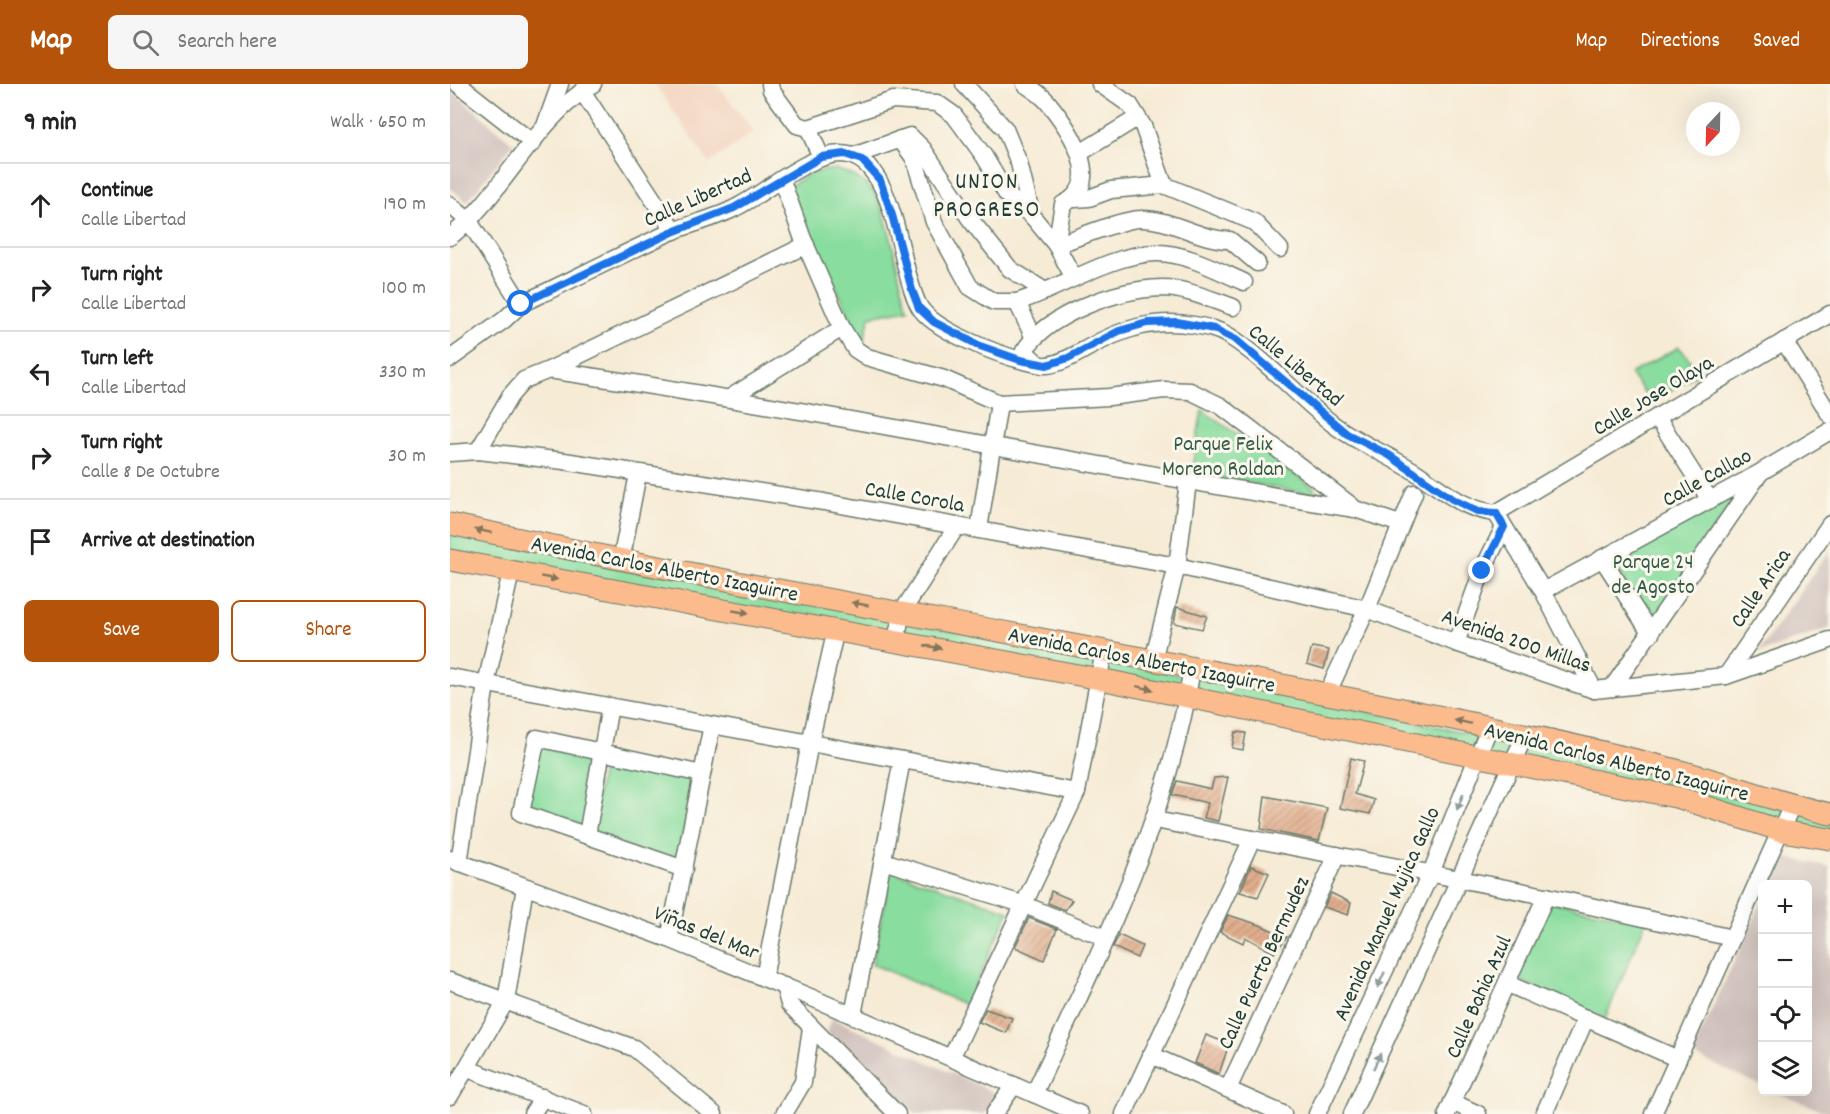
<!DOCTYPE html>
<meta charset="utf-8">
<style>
body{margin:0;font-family:Dekko,sans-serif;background:#f6f6f6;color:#222}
.controls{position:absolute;right:18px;bottom:18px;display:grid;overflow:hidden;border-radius:9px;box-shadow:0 6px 24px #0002}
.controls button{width:54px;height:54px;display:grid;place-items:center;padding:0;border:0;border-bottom:2px solid #e0e0e0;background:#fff;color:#222;font:30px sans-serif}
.compass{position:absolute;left:1236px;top:18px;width:54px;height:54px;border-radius:50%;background:#fff;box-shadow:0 6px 24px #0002;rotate:202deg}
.stop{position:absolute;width:18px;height:18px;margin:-14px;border:4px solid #1a73e8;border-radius:50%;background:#fff}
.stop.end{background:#1a73e8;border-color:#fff;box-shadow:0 2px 6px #0008}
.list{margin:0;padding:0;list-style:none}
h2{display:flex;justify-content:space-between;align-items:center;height:78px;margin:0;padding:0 24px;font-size:26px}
h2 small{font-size:20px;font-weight:400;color:#767676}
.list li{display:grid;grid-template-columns:39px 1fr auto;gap:18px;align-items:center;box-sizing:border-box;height:84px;padding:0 24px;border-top:2px solid #e0e0e0}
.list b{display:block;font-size:22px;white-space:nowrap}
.list p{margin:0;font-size:20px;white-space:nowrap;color:#767676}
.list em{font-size:20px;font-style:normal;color:#767676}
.actions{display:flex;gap:12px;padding:18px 24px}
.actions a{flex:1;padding:14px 0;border:2px solid #b45309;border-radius:9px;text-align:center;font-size:21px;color:#b45309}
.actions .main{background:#b45309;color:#fff}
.icon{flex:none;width:33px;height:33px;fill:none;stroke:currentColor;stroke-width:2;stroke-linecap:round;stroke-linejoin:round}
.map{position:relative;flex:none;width:1380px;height:1030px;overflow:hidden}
header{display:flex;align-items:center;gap:36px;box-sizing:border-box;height:84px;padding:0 30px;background:#b45309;color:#fff}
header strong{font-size:28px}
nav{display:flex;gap:33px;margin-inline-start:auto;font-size:21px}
.search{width:420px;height:54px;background:#f6f6f6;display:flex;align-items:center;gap:15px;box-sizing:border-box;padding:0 21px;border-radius:9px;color:#767676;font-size:22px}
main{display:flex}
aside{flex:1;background:#fff}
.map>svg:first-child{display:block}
</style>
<header>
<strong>Map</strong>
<div class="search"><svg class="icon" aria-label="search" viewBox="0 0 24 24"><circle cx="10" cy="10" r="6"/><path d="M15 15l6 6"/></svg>Search here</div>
<nav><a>Map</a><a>Directions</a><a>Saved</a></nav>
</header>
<main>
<aside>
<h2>9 min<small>Walk · 650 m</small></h2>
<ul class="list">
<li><svg class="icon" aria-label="ahead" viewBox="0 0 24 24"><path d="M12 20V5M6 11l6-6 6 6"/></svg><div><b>Continue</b><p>Calle Libertad</p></div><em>190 m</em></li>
<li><svg class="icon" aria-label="right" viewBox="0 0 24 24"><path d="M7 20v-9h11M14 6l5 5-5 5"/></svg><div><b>Turn right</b><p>Calle Libertad</p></div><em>100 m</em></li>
<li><svg class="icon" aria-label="left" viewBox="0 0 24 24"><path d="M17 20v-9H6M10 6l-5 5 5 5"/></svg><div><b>Turn left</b><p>Calle Libertad</p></div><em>330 m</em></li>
<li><svg class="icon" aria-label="right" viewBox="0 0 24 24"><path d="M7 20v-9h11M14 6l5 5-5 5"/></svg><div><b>Turn right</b><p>Calle 8 De Octubre</p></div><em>30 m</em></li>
<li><svg class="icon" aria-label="arrive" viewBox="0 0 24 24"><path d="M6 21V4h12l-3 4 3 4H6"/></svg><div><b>Arrive at destination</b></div></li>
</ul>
<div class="actions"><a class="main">Save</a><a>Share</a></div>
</aside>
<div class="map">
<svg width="1380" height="1030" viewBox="0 0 1380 1030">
<defs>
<pattern id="building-hatch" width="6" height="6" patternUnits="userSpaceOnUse" patternTransform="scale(1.5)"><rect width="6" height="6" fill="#e2af8e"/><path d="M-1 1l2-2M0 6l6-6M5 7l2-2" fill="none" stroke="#b79075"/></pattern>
</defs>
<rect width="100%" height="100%" fill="#fbf7ec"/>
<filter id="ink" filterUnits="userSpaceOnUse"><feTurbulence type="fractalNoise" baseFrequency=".0167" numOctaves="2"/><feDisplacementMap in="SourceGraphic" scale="12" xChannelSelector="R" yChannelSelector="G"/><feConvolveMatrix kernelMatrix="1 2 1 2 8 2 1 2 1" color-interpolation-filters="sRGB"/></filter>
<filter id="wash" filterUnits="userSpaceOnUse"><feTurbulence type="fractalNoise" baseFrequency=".008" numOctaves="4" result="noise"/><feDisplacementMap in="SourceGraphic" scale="24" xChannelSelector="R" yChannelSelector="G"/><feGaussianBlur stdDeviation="1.35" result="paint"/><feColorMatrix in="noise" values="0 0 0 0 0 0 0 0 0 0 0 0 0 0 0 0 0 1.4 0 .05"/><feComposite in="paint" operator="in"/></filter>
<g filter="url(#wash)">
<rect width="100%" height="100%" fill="#f6ebd5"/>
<polygon fill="#f3d4bf" points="205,0 267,0 304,48 259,79"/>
<g fill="#cfc0bb">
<polygon points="0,5 63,60 17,118 0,104"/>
<polygon points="1380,465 1380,544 1308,569"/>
<polygon points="1334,773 1380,783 1380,1030 1325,1008 1358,1008 1358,800 1321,800"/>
<polygon points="1312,818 1312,1002 1241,970"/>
<polygon points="382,934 549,1011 535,1030 466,1030 377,949"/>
</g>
<g fill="#89dd9e" stroke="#548d69" stroke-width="1.5">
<path d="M385,85c15,4 29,11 39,24 17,25 23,85 34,116l-38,7 -8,33 -10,-29 -64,-133 23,-14z"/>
<polygon points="1229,263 1250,288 1202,318 1180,290"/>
<polygon points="752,326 863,403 867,411 741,389"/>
<polygon points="1281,412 1285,413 1202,539 1164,482 1164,477"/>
<polygon points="0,448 899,624 1233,694 1380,738 1380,749 0,467"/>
<polygon points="87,657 147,668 134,746 73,728"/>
<polygon points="154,672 246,692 227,780 141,751"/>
<polygon points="441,787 559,827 516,921 422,880"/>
<polygon points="1099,818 1196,837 1155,935 1064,894"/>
</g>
<g id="blocks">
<g fill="url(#building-hatch)">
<polygon points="727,523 757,532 752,545 724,539"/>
<polygon points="862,563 879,566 874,585 857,580"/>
<polygon points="785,648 796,649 793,666 782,664"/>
<polygon points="901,674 914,677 905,710 924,716 920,730 890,724"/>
<polygon points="778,693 768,737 754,734 758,719 722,711 727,697 761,705 764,694"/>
<polygon points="815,712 877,724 869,757 811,745"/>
<polygon points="801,782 819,789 808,813 790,808"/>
<polygon points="601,807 622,816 615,826 598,819"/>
<polygon points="881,809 901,819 898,831 874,823"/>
<polygon points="778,831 810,841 837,853 824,869 795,853 793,859 770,848"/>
<polygon points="579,834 607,845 594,876 565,863"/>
<polygon points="669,851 692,862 687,874 663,863"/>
<polygon points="536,925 562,934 556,949 529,938"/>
<polygon points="756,951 779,960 769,990 745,979"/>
</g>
</g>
</g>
<g filter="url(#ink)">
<use href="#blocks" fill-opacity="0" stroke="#6a7a6c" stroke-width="1.5"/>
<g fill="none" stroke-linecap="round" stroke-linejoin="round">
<defs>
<g id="minor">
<polyline points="8,0 83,59"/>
<polyline points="320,0 321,6 347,41 358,44 371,73"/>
<path d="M514,0l41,45 14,34 13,53 24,29c19,-6 66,-26 84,-26 31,-1 59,21 90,21l27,23"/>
<path d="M575,0c8,6 19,12 25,21 20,25 56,79 13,99l-7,41 18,33"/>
<polyline points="650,0 680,21 693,42 714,101"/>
<polyline points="132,7 224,147"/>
<polyline points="96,39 110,0"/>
<polyline points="358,44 443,16 487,19 504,31 534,72 557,111 582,132"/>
<polyline points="450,55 464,74 484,138 520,203 544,218 567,218"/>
<polyline points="630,69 687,34"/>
<polyline points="403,72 460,52 473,65 520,135 560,185 595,207"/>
<polyline points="332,97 353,155 392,244 405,265 417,273 494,295 549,319 659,313 714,306 740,307 771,322 902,422"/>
<polyline points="625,115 639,114 661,106 714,101 804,138 830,165"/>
<polyline points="0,121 19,137 71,220"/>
<path d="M0,153c54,-43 83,-116 143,-153"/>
<path d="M583,252l-16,-34c43,-13 93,-48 139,-49 28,-1 63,18 88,29"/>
<polyline points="1334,257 1380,331"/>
<path d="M0,275l54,-39 17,-16c51,-24 101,-50 152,-73 21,-8 43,-13 62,-23 31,-15 73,-54 106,-54 56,1 57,115 78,152 13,24 78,48 105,55 7,1 16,5 23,4 13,-1 28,-10 39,-16 35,-20 68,-31 108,-24 12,2 24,4 35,11 38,24 69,61 105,89 26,19 57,31 83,48 27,18 47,37 79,40"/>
<path d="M587,279l-13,-12c25,-38 94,-62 138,-63 23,0 50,12 71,19"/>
<path d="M99,286c270,40 536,96 806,139l45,15"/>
<polyline points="281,313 392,244"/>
<polyline points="1207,333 1260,416"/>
<polyline points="28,367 60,312 74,296 99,286 356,161"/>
<polyline points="0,369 28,367 114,377 374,418 727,482 917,525 1006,559 1144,606 1276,592 1380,556"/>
<polyline points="1046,429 1380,230"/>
<polyline points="1046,429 1093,507 1144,606"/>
<polyline points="529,445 549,319"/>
<polyline points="1152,474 1201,550"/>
<polyline points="171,477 188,390"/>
<polyline points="1093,507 1311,388 1380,347"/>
<polyline points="446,556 452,528 507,442"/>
<polyline points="1006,559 1032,487 1054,443"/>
<polyline points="703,576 727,482 738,398"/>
<polyline points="1276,592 1380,440"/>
<polyline points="0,593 627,708"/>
<polyline points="1162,604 1310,389"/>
<polyline points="877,610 917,525 964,409"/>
<polyline points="705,736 1096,812 1282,854"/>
<polyline points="137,751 160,622"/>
<polyline points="0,775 219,855 360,913 630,1030"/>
<polyline points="433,777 572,820 656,854"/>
<polyline points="9,779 36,600 61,488"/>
<polyline points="234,785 71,729 87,654 252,690"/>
<polyline points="219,855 262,641"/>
<polyline points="314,894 360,659 386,545"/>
<polyline points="0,897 184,964 264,1030"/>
<polyline points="1058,900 1228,975"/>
<polyline points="334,902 339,920 447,1030"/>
<polyline points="403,931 452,676"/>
<polyline points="701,971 833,1030"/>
<polyline points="501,974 627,708 654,567"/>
<polyline points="18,985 134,1030"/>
<polyline points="778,1005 887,771"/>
<path d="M584,1010c63,-137 135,-275 158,-426"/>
<polyline points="0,1012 56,917 75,803"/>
<polyline points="1002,1018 1028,1030"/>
<polyline points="82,1030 93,1013"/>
<polyline points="334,1030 353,998 361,944"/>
<polyline points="544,1030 564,1001"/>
<polyline points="674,1030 802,755"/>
<polyline points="867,1030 981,789 1039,644"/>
<polyline points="902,1030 1075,651"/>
<polyline points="997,1030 1096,812"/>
<polyline points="1094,1030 1136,934"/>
<polyline points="1203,1030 1342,721"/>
</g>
<g id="major">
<path d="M0,440c291,63 585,111 877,170 118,23 237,47 353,77 51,13 99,32 150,43"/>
<polyline points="0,476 650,595 1230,714 1332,747 1380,755"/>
</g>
</defs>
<use href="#minor" stroke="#6a7a6c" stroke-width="19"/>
<use href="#major" stroke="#6a7a6c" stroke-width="23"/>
<use href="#minor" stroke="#fff" stroke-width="16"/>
<use href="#major" stroke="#fbbb8d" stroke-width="21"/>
</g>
<defs><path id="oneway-solid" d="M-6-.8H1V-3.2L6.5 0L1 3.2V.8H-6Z" transform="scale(1.5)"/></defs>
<g fill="#82765c">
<use href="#oneway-solid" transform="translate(33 447) rotate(-168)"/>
<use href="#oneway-solid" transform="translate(99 494) rotate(10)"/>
<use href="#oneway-solid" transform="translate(410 520) rotate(-170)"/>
<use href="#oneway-solid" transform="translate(291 528) rotate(10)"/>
<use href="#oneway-solid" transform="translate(483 563) rotate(11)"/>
<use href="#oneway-solid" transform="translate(695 604) rotate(12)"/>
<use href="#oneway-solid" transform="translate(1013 638) rotate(-168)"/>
</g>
<g fill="#8f9e9a">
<use href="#oneway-solid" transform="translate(1010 718) rotate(112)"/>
<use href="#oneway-solid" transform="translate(931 896) rotate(115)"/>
<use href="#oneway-solid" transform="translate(927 977) rotate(-65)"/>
</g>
</g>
<g fill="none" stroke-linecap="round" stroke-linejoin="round" filter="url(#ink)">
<polyline stroke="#1a73e8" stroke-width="8" points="71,220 225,147 284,124 371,73 395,70 412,76 430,96 442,131 462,206 469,224 484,238 530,262 570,276 597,281 618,274 669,247 697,239 727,238 764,245 786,256 897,350 939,371 1002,415 1029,428 1046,429 1054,443 1032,487"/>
</g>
<g text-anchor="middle" stroke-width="6" stroke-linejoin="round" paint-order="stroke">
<g font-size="22" fill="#1f3d34" stroke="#fbf7ec">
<text transform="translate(247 112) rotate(-24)" y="8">Calle Libertad</text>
<text transform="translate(847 280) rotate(40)" y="8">Calle Libertad</text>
<text transform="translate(1202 310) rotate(-31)" y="8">Calle Jose Olaya</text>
<text transform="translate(1256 392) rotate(-29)" y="8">Calle Callao</text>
<text transform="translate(465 411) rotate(10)" y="8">Calle Corola</text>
<text transform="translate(215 483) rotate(11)" y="8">Avenida Carlos Alberto Izaguirre</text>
<text transform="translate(1309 503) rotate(-56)" y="8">Calle Arica</text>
<text transform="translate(1067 555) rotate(19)" y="8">Avenida 200 Millas</text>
<text transform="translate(692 574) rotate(11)" y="8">Avenida Carlos Alberto Izaguirre</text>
<text transform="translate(1167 676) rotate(14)" y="8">Avenida Carlos Alberto Izaguirre</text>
<text transform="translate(935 829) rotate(-66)" y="8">Avenida Manuel Mujica Gallo</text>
<text transform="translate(257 847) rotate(22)" y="8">Viñas del Mar</text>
<text transform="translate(812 878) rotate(-65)" y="8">Calle Puerto Bermudez</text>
<text transform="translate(1027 912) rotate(-66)" y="8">Calle Bahia Azul</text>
</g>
<g font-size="22" fill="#345d49" stroke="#fbf7ec">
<text x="773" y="366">Parque Felix<tspan x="773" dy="25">Moreno Roldan</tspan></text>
<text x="1203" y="484">Parque 24<tspan x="1203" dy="25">de Agosto</tspan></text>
</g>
<g font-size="24" letter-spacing="1.5" fill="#1f3d34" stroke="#fbf7ec">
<text x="537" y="104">UNION<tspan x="537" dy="28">PROGRESO</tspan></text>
</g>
</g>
</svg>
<div class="controls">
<button>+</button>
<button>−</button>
<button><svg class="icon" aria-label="locate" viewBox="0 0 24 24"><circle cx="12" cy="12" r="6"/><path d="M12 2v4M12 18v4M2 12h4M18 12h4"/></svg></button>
<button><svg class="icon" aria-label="layers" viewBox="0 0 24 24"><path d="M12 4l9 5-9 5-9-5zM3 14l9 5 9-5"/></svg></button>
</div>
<svg class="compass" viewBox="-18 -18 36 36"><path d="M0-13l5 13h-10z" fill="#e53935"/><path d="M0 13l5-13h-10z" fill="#767676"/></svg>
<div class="stop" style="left:71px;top:220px"></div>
<div class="stop end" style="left:1032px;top:487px"></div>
</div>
</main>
